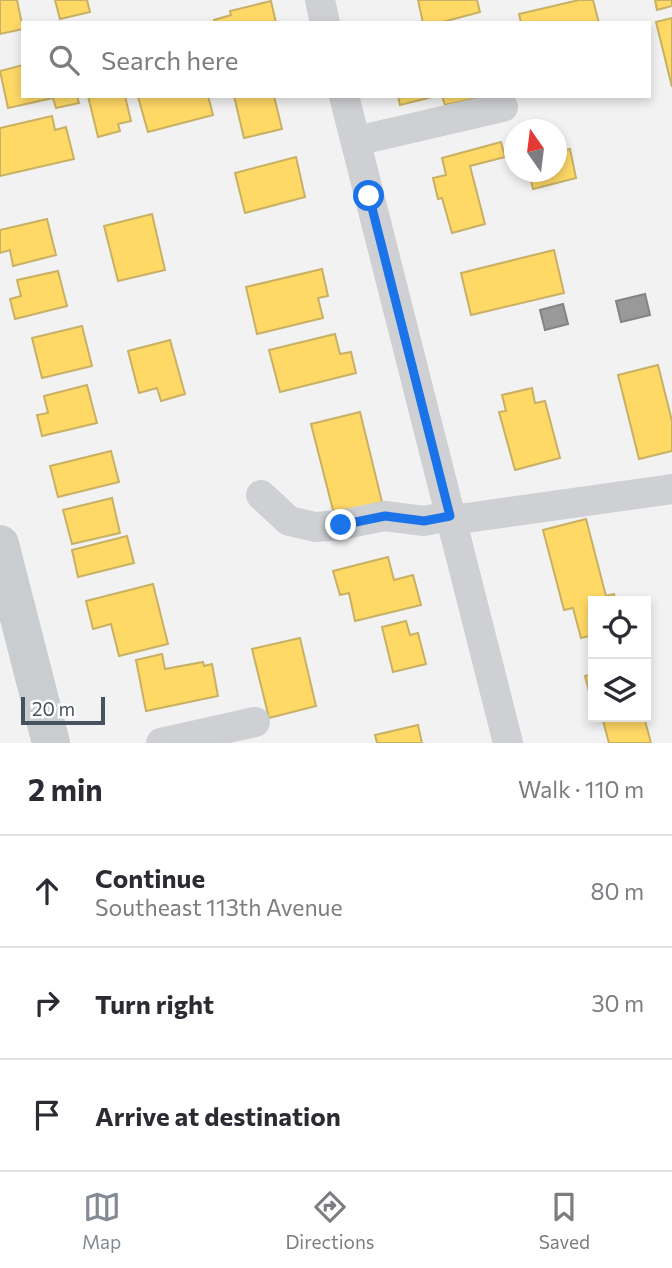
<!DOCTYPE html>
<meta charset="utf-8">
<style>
body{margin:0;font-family:Commissioner,sans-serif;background:#f2f2f3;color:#2b2b33}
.controls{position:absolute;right:21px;bottom:21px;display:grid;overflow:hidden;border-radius:0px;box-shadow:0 4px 10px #0003}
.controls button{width:63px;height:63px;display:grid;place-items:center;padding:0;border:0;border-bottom:2px solid #e1e1e2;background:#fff;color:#2b2b33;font:35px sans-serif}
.compass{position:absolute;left:504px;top:119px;width:63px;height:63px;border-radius:50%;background:#fff;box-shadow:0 4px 10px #0003;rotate:346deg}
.scale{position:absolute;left:21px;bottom:18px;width:84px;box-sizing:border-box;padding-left:7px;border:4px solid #475260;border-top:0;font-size:19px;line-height:24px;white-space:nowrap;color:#475260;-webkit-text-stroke:5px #fff;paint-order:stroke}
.stop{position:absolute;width:21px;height:21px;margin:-16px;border:5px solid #1a73e8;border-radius:50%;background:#fff}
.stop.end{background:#1a73e8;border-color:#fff;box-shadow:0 2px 7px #0008}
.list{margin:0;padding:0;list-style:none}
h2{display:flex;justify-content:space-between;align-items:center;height:91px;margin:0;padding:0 28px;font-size:30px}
h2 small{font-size:23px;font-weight:400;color:#7c7c81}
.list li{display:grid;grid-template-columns:46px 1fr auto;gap:21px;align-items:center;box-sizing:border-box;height:112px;padding:0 28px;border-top:2px solid #e1e1e2}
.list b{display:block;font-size:26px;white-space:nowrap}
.list p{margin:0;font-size:23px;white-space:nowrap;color:#7c7c81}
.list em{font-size:23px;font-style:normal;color:#7c7c81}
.icon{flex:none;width:38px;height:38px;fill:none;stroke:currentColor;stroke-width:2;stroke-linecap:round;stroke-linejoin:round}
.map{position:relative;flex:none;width:672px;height:743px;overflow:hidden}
.search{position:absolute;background:#fff;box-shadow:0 4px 10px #0003;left:21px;right:21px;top:21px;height:77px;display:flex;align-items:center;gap:18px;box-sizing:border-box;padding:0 24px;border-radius:0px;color:#7c7c81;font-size:26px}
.sheet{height:427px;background:#fff}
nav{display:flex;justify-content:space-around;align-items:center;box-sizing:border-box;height:98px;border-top:2px solid #e1e1e2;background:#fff;font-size:19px;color:#7c7c81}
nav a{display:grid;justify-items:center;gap:4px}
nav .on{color:#838a93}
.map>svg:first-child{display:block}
</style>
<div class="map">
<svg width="672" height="743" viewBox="0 0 672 743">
<rect width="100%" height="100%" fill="#f3f2f2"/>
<g fill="#ffd966" stroke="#c8b064" stroke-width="2">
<polygon points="0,0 17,0 23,29 0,34"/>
<polygon points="55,0 87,0 90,12 60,19"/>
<polygon points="418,0 477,0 480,12 439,23 423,23"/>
<polygon points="579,0 593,0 599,23 521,23 519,14"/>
<polygon points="655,0 672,0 672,6 657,10"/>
<polygon points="271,1 276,23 215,23 214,20 231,15 230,11"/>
<polygon points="672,18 672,87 656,22"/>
<polygon points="23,65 23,96 77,96 79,103 56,108 53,98 8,108 0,71"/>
<polygon points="88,96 125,96 131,121 118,124 120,131 98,137"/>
<polygon points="143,96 208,96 213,115 148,132 138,97"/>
<polygon points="234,96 274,96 282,129 244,138"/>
<polygon points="398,96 436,96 400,105"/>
<polygon points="442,96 476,96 477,98 445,105"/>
<polygon points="52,116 55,130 66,127 74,159 0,176 0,128"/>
<polygon points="501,142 505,157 470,166 485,224 452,233 442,198 438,199 433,178 446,175 442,158"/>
<polygon points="570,149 576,178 533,189 529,172 556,172 556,152"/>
<polygon points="296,157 305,197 245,213 235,173"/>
<polygon points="152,214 165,270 118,281 104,226"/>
<polygon points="47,219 56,255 13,266 10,250 0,253 0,230"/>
<polygon points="554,250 564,293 471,315 461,273"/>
<polygon points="322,269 328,296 318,298 323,318 257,334 246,287"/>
<polygon points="58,271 67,306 15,319 10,299 21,296 17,280"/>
<polygon points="82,326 92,366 42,378 32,338"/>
<polygon points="335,334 340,354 351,352 356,373 280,392 269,350"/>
<polygon points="170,340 185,394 161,401 157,388 139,393 128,351"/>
<polygon points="658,365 672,421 672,451 639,459 618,375"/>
<polygon points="87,385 97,423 42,436 37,415 48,413 44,396"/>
<polygon points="532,388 535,403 545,401 560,458 515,470 499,412 506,411 502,395"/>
<polygon points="360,412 382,502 334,514 311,424"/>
<polygon points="111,451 119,482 58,497 50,466"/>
<polygon points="112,498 120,533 72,544 63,510"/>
<polygon points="586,519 606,596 614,594 616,601 593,601 593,635 581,638 573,608 564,610 543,530"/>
<polygon points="127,536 134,563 78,577 72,550"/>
<polygon points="388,557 394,580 413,575 421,605 355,621 349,593 340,595 333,571"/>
<polygon points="153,584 168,644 119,656 111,624 93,629 86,601"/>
<polygon points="406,621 410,635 418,633 426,664 393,672 382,627"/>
<polygon points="300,638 316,706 269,718 252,649"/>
<polygon points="162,654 165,669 203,662 204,666 212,664 218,696 146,711 136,660"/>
<polygon points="593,674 593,707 585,676"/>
<polygon points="602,717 644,717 651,743 609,743"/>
<polygon points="418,725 422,743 377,743 375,735"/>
</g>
<g fill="#999" stroke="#808488" stroke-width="2">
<polygon points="645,294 650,315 621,322 616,301"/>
<polygon points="563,304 568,324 545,330 540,310"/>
</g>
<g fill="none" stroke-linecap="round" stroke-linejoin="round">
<g stroke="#ced0d3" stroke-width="30">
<polyline points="320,0 325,23"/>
<polyline points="344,96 508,743"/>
<polyline points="356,141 503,107"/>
<polyline points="261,495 289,521 315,527 340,525 385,516 424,521 450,516"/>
<polyline points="452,520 672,489"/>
<polyline points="161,743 255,722"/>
</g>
<polyline stroke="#c9cdd0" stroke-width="38" points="0,544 51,743"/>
</g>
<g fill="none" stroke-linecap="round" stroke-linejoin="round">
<polyline stroke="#1a73e8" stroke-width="9" points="341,525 385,516 424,521 450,516 369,196"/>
</g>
</svg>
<div class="controls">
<button><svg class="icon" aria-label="locate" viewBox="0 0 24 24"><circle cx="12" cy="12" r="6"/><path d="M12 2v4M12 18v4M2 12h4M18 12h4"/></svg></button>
<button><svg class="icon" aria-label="layers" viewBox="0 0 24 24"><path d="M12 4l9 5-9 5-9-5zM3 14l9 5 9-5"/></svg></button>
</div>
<svg class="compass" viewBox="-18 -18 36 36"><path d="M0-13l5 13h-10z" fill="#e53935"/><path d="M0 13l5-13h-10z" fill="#7c7c81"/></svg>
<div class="scale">20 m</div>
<div class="stop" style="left:369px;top:196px"></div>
<div class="stop end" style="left:341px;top:525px"></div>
<div class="search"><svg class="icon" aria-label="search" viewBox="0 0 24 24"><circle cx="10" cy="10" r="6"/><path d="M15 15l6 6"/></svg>Search here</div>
</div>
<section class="sheet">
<h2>2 min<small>Walk · 110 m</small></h2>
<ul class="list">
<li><svg class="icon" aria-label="ahead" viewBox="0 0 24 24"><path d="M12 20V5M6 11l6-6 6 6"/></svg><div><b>Continue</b><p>Southeast 113th Avenue</p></div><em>80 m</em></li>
<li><svg class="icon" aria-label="right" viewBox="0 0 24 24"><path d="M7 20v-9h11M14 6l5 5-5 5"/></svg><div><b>Turn right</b></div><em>30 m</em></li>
<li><svg class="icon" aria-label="arrive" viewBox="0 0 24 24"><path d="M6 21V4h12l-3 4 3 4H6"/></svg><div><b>Arrive at destination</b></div></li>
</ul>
</section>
<nav>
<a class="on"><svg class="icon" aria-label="map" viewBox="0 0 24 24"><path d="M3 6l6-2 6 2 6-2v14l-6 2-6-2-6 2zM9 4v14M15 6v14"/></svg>Map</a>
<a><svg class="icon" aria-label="directions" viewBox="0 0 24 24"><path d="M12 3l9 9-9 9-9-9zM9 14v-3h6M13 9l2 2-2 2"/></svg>Directions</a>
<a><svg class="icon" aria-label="saved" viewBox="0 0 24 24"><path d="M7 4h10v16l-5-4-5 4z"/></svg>Saved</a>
</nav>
